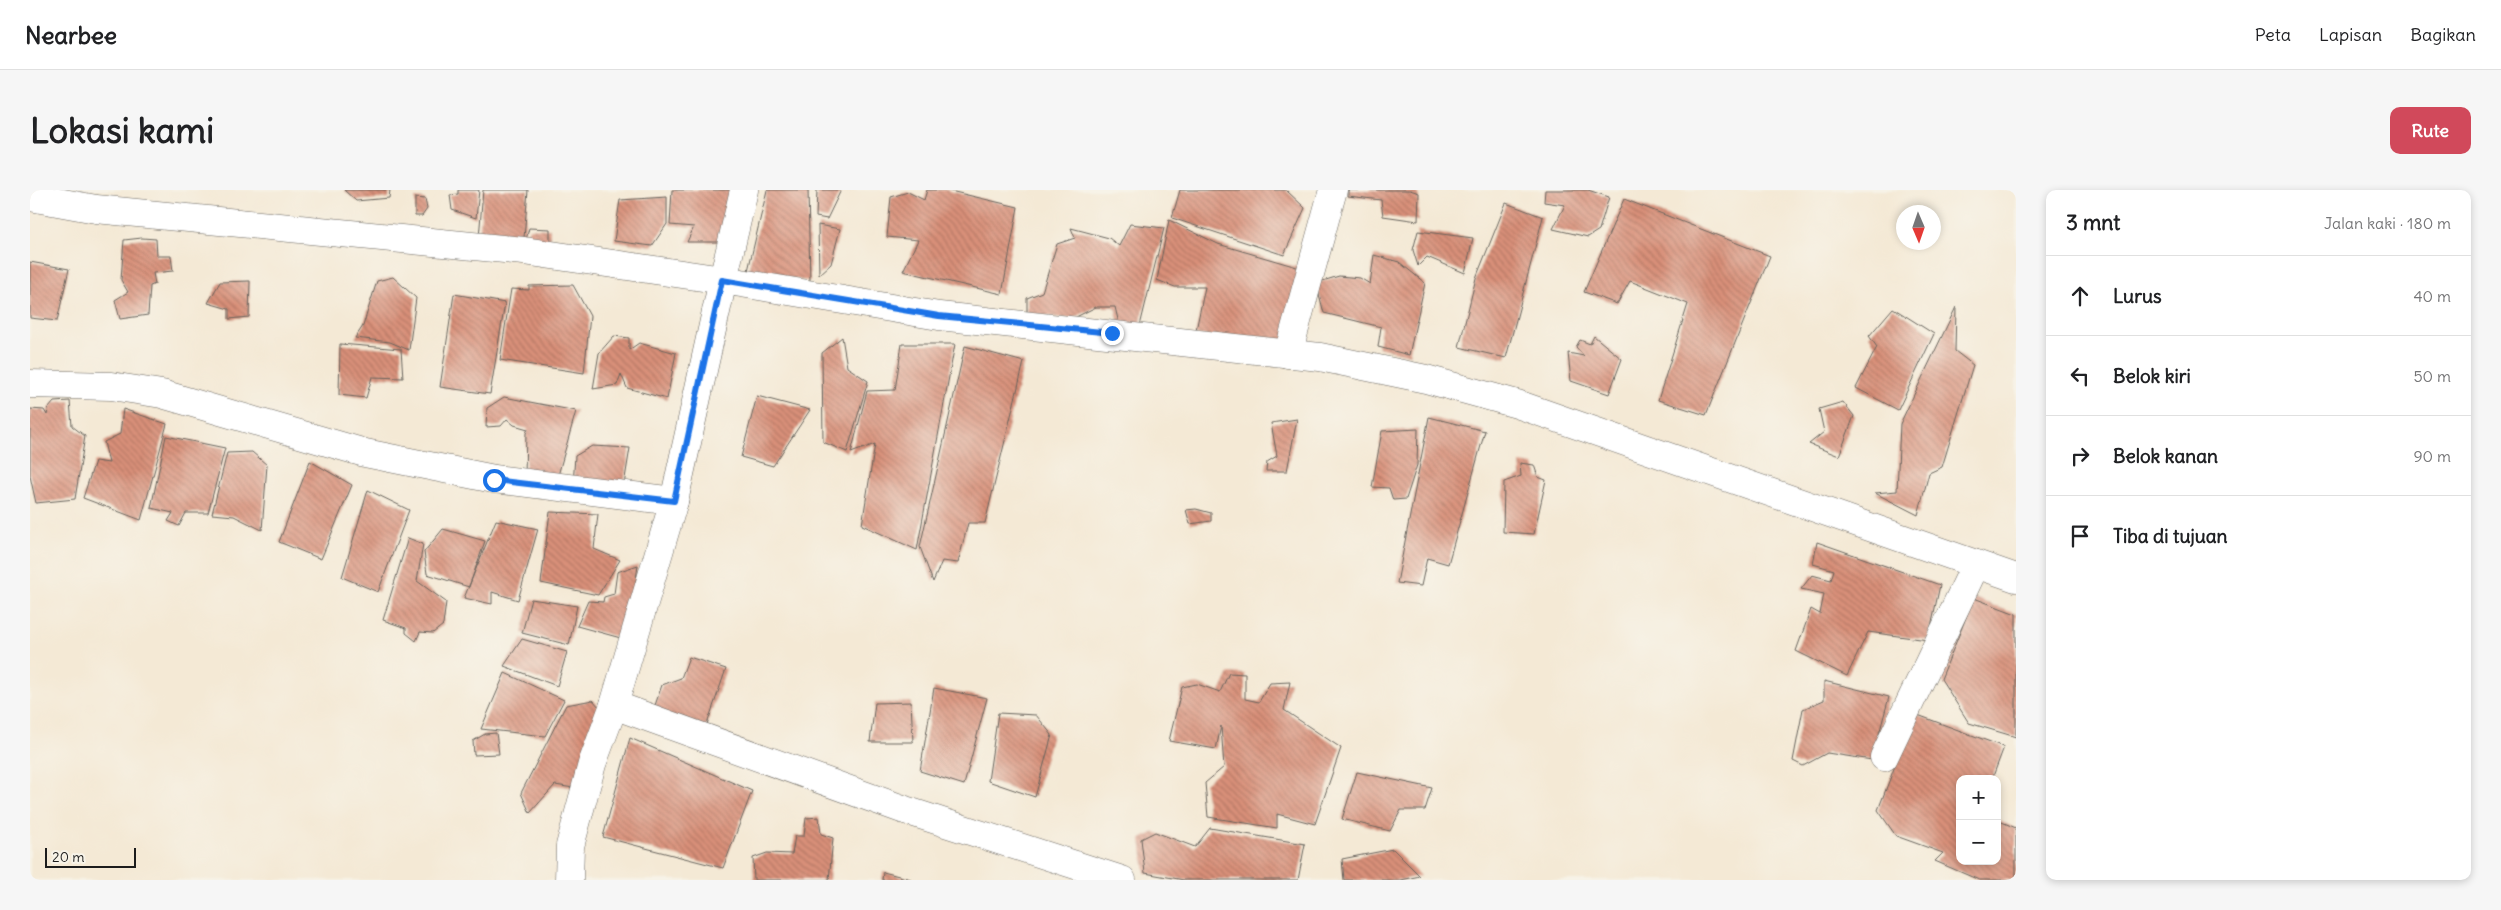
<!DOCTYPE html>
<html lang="id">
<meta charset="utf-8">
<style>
body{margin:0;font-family:Delius,sans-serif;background:#f6f6f6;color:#202124}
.controls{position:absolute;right:15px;bottom:15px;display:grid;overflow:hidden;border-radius:10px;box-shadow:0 2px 8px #0003}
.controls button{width:45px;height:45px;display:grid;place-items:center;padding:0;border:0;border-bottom:1px solid #e0e0e0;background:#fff;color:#202124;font:25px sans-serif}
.compass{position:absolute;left:1866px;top:15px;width:45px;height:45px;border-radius:50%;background:#fff;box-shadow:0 2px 8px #0003;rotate:178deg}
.scale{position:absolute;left:15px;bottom:12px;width:91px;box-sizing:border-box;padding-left:5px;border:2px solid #1c1c1c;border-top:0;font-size:14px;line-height:18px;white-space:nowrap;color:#1c1c1c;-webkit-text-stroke:4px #f7f3e8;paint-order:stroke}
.stop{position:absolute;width:15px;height:15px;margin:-11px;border:4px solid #1a73e8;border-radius:50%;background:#fff}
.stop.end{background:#1a73e8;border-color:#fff;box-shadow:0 1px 5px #0008}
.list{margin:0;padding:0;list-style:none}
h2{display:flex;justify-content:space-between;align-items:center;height:65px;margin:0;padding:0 20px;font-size:21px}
h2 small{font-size:16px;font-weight:400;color:#757577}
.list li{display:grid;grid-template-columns:32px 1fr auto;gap:15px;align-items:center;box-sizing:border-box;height:80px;padding:0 20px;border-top:1px solid #e0e0e0}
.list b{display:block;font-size:19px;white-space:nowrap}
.list em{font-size:16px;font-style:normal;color:#757577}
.icon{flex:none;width:28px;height:28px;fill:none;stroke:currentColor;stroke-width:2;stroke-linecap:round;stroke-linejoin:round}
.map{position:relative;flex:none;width:1986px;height:690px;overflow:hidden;border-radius:10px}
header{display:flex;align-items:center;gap:30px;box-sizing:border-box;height:70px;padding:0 25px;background:#fff;border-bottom:1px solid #e0e0e0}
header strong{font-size:24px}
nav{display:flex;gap:28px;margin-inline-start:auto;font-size:18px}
.intro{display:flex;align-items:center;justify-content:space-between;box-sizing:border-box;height:120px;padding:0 30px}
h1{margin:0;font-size:35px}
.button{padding:12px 22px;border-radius:10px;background:#d1495b;color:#fff;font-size:18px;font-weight:700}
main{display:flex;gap:30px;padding:0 30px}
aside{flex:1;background:#fff;border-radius:10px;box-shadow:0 2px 8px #0003}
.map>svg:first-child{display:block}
</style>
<header>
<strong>Nearbee</strong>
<nav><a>Peta</a><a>Lapisan</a><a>Bagikan</a></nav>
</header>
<div class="intro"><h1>Lokasi kami</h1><a class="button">Rute</a></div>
<main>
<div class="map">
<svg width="1986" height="690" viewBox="0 0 1986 690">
<defs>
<pattern id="building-back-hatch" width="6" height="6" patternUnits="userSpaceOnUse" patternTransform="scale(1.25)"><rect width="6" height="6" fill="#d99079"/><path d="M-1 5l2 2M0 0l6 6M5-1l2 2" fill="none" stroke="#af7562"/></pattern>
</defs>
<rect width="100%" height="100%" fill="#f7f3e8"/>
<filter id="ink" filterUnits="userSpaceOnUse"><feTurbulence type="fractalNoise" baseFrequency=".02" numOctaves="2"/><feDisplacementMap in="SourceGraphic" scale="10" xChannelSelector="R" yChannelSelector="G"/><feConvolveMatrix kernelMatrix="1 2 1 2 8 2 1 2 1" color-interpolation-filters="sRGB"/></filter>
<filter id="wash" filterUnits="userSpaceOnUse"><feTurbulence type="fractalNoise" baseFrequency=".0096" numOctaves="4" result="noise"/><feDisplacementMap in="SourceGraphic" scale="20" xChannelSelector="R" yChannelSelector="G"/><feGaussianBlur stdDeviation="1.12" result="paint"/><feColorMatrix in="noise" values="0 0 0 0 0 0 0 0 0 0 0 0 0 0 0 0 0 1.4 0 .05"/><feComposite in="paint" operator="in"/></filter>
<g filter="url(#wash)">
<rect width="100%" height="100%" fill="#f4e9d5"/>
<g id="blocks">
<g fill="url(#building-back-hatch)">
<polygon points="314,0 360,0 359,8 326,11"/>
<polygon points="428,0 449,0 446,28 422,20 420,5 428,4"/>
<polygon points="453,0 498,0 494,48 449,48"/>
<polygon points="642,0 712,0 702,52 657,52 664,37 640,35"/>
<polygon points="737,0 778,0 780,91 717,85"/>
<polygon points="787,0 811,0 797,29 786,27"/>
<polygon points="897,0 916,0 988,17 972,104 873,81 888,50 857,47 861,7 878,2 894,10"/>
<polygon points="1150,0 1256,0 1275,18 1254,65 1142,28"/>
<polygon points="1318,0 1380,0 1389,3 1388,31 1353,26 1351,10 1318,6"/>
<polygon points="1515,0 1558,0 1579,7 1569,40 1558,47 1523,39 1535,15 1514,12"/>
<polygon points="637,7 637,34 622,56 584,51 590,10"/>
<polygon points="385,8 395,9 397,19 392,26 385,26"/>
<polygon points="1594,9 1740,66 1676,225 1628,210 1658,114 1600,91 1587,114 1554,102"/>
<polygon points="1476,13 1513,27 1476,168 1429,157 1446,88"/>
<polygon points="1139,30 1188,54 1277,80 1253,153 1165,145 1175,97 1145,97 1127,90"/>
<polygon points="1100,34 1134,38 1109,140 1090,138 1085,117 1066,117 1042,129 997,124 997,108 1012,102 1027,54 1045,48 1041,38 1079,48 1089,56"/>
<polygon points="788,35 810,39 801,74 789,85"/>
<polygon points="499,38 520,39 520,59 494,58"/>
<polygon points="1388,41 1443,48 1435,83 1397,67 1388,76 1383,60"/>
<polygon points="112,48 126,49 127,66 141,66 143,81 123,83 125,94 120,96 118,125 90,129 85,110 98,102 91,90 94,50"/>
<polygon points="1344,65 1369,72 1395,93 1379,165 1348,157 1351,137 1294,123 1286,93 1309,86 1330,88 1340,94"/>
<polygon points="0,72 39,79 27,131 0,128"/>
<polygon points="363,87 386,108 379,160 360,152 325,148 333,136 347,91"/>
<polygon points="220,91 219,127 199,129 199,119 178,113 190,92"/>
<polygon points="543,95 560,126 554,183 470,170 481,99 499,100 499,96"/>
<polygon points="424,104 475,113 460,204 410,197"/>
<polygon points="1926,117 1925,161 1943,175 1912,277 1899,283 1888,325 1845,303 1867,301 1870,234"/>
<polygon points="1863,118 1904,144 1868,220 1826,198 1847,157 1839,146"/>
<polygon points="584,146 599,148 599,160 609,153 646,163 637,209 597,198 591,184 587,195 563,199 569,163"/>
<polygon points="1564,146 1592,169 1579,204 1541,191 1538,163 1554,166 1546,157 1550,150 1560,154"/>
<polygon points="812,147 817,177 838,191 817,262 793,252 792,163"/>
<polygon points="310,154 371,159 373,188 342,187 336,208 309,205"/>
<polygon points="872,154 925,154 887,360 832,335 845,254 821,263 837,201 865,200"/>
<polygon points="935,156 994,172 955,333 938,333 928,373 912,371 903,392 890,357"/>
<polygon points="727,206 780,220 743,276 711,267"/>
<polygon points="474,207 546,221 527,289 495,286 496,243 498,239 484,235 477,229 471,236 456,237 457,218"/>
<polygon points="40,211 42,236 55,246 45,309 6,313 0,286 0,219 14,220 17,225 18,219 24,212"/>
<polygon points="1813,212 1824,226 1809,266 1779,254 1794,242 1789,219"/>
<polygon points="93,219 137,234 111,330 53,308 65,271 79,273 74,252 90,244"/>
<polygon points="1399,227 1455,241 1418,374 1397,368 1391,396 1367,393"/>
<polygon points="1267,229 1257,281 1236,281 1237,272 1247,266 1241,233"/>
<polygon points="1388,239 1387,275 1376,309 1363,310 1359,298 1342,297 1352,241"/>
<polygon points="136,246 195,258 178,323 156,323 149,336 138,331 143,323 121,318"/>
<polygon points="562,256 600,258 593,301 543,295 545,266"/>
<polygon points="222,262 237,275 232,340 204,326 182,324 197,263"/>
<polygon points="280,271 322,295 291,369 249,352"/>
<polygon points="1490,273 1504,275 1508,287 1516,290 1504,344 1473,342 1474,292 1491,286"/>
<polygon points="338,300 379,320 348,402 312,387"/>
<polygon points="1166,319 1181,323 1181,331 1160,334 1156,320"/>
<polygon points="520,322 568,324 564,359 590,370 568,405 511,393"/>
<polygon points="466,330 508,339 488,410 462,402 462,414 434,408"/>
<polygon points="413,339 455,351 439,397 397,384 394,362"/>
<polygon points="378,348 393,354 387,391 416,412 413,435 403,443 390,442 386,451 376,443 376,438 353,430"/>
<polygon points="1787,352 1910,395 1898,450 1838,442 1817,486 1766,461 1781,419 1790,424 1794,404 1771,399 1782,385 1801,390 1804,380 1783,374"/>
<polygon points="608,375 598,450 547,436 558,411 573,412 574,407 584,404 587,382"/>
<polygon points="1944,408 1986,424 1986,547 1939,533 1911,489"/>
<polygon points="501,409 547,416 539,455 492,443"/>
<polygon points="492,449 537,462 527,496 474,476"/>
<polygon points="659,467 696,479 674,543 622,524 632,495 651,488"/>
<polygon points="475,483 534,510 515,546 451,539"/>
<polygon points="1199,483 1215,484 1215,509 1229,512 1240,493 1260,492 1254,520 1311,558 1285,634 1247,624 1247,638 1178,627 1175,593 1194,577 1191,536 1186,559 1139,551 1152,497 1167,494 1190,502"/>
<polygon points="1794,491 1859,507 1842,570 1797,563 1773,576 1763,571 1773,519 1794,510"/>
<polygon points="904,498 957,508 934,595 890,581"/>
<polygon points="563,510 577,526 550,599 525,595 500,623 491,603 536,515"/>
<polygon points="881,512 883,552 840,552 845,513"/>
<polygon points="968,523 1006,525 1022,545 1005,607 958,591"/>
<polygon points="1885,524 1974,557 1962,589 1930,589 1930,671 1967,671 1967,630 1986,638 1986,690 1949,690 1905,671 1913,663 1866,646 1848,620"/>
<polygon points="466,543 469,564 444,565 443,551 455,544"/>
<polygon points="600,548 722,601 693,678 573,647"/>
<polygon points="1327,582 1402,598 1395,620 1371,620 1360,641 1312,629"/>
<polygon points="789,627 791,644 803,648 799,690 724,690 723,668 737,663 762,664 765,646 774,646 776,628"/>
<polygon points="1180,638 1275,654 1268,690 1154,690 1115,683 1111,649 1125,642 1165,657"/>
<polygon points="1363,659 1390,686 1371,690 1314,690 1312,669"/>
<polygon points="853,682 881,689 881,690 852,690"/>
</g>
</g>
</g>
<g filter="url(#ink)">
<use href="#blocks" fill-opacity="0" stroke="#68645d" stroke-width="1"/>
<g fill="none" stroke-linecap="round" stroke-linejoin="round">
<defs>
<g id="minor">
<polyline points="0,7 66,19 494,61 693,90 714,0"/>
<polyline points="1258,164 1303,0"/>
<polyline points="0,194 81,196 132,204 335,263 464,289 644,311"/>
<polyline points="584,515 875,620 1092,690"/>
<polyline points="1854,567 1946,374"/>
<polyline points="539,690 540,656 562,574 584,515 644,311 693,90 909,126 1290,167 1396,189 1487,214 1986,388"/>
</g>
</defs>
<use href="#minor" stroke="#68645d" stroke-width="29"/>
<use href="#minor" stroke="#fff" stroke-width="28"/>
</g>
</g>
<g fill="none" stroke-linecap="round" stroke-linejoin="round" filter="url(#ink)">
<polyline stroke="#1a73e8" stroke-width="6" points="464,290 644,311 692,90 909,126 1082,143"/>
</g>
</svg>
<div class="controls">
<button>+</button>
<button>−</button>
</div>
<svg class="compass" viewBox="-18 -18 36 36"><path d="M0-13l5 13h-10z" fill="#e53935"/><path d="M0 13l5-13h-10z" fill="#757577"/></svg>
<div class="scale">20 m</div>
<div class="stop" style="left:464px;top:290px"></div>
<div class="stop end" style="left:1082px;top:143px"></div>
</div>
<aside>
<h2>3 mnt<small>Jalan kaki · 180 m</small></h2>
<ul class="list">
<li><svg class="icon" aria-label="ahead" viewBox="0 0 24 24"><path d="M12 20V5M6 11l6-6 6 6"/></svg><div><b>Lurus</b></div><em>40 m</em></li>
<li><svg class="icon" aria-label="left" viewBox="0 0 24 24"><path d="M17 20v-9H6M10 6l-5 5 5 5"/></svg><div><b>Belok kiri</b></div><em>50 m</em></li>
<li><svg class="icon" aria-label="right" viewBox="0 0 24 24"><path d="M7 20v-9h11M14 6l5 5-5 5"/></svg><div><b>Belok kanan</b></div><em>90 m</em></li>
<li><svg class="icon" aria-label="arrive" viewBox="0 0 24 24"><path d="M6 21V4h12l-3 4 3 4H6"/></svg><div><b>Tiba di tujuan</b></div></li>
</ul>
</aside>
</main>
